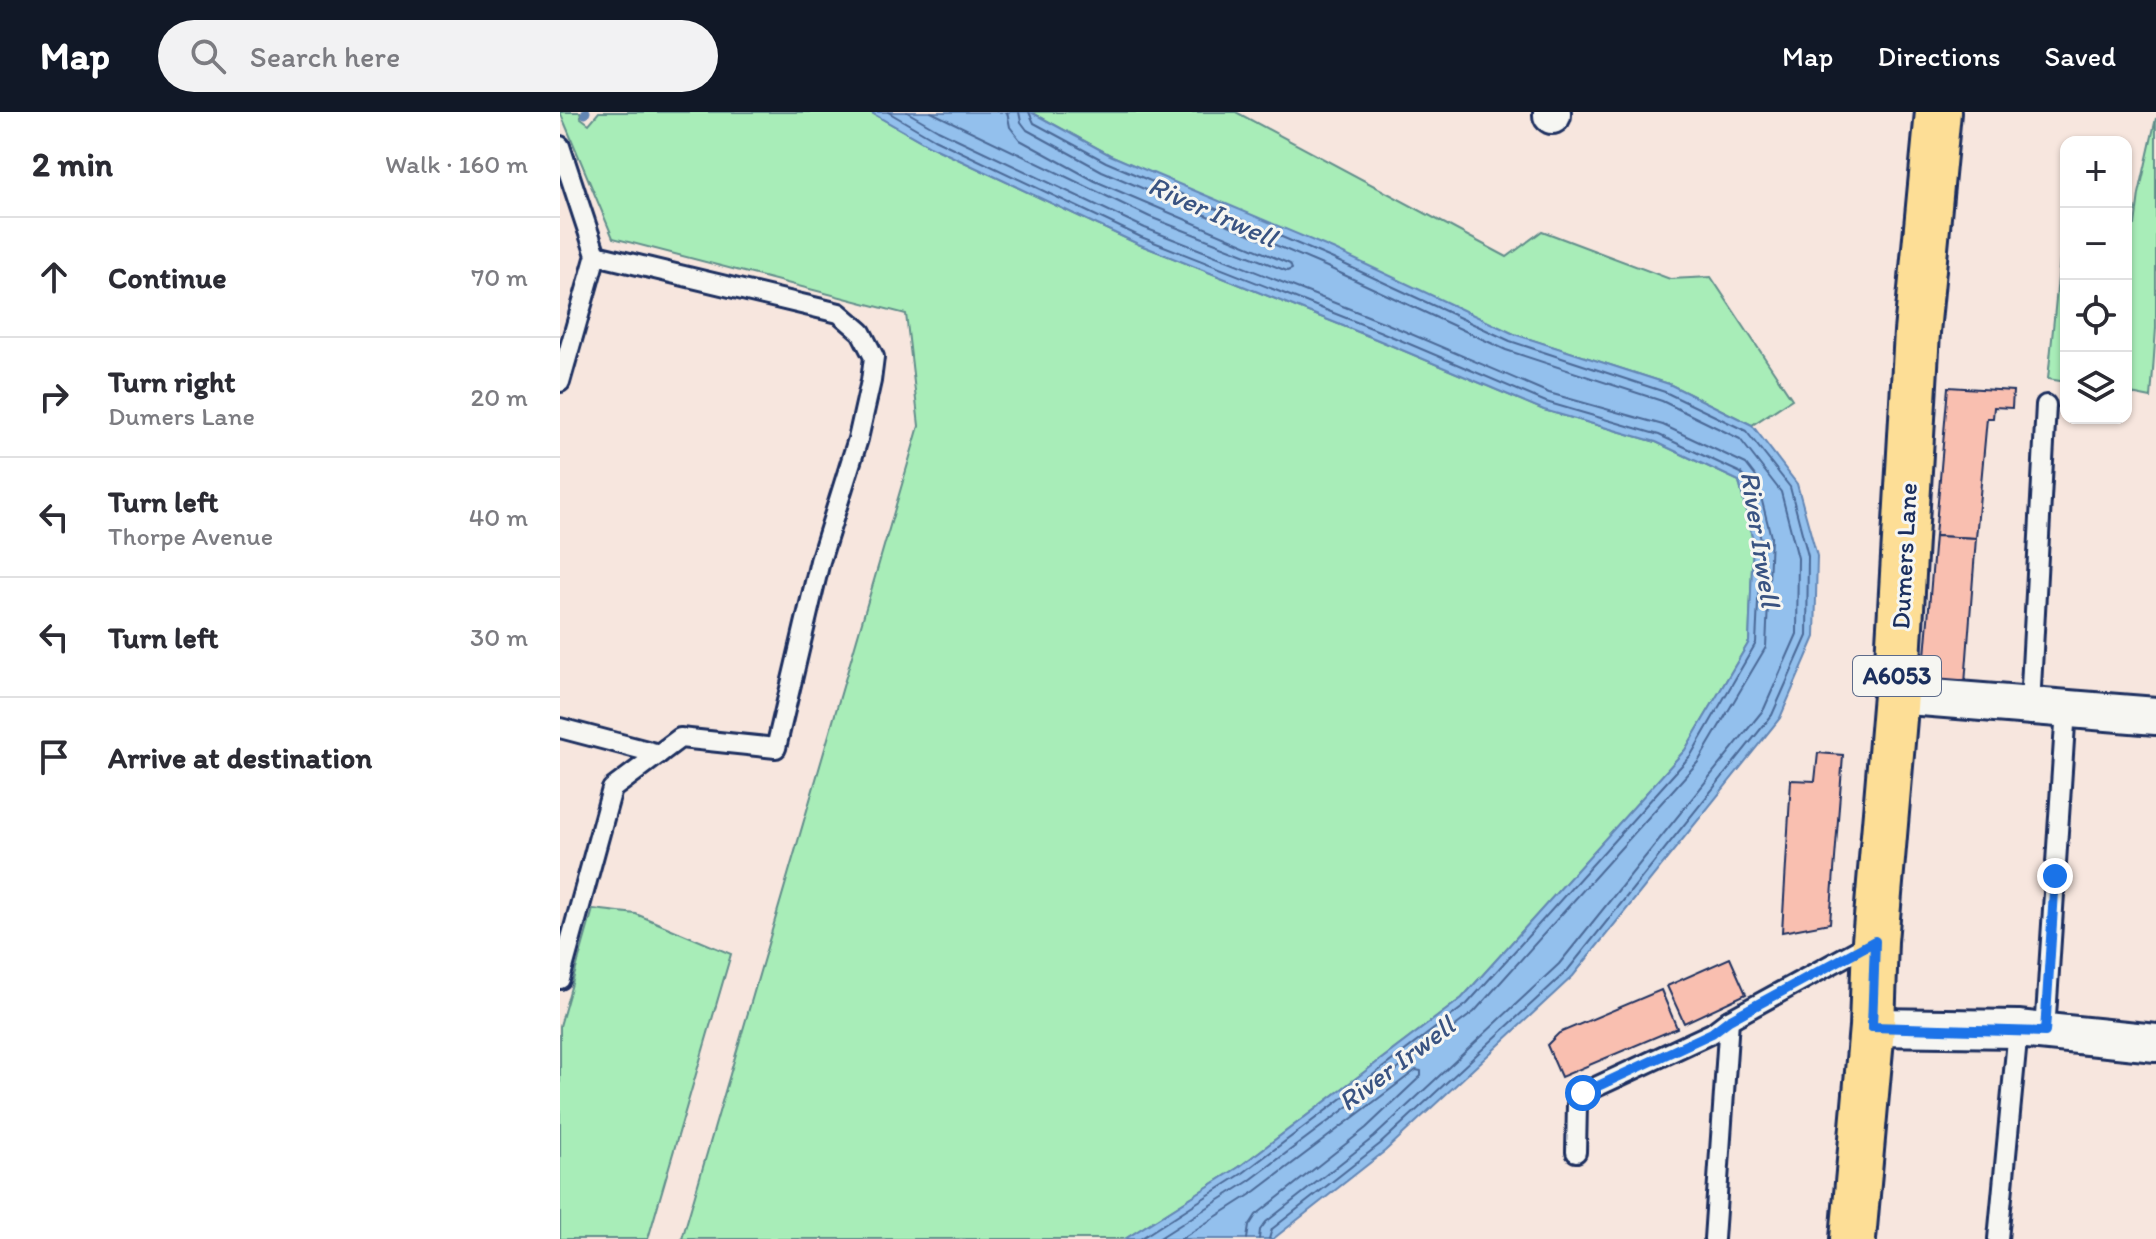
<!DOCTYPE html>
<meta charset="utf-8">
<style>
body{margin:0;font-family:Itim,sans-serif;background:#f2f2f3;color:#2b2b33}
.controls{position:absolute;right:24px;top:24px;display:grid;overflow:hidden;border-radius:16px;box-shadow:0 2px 6px #0004}
.controls button{width:72px;height:72px;display:grid;place-items:center;padding:0;border:0;border-bottom:2px solid #e1e1e2;background:#fff;color:#2b2b33;font:40px sans-serif}
.stop{position:absolute;width:24px;height:24px;margin:-18px;border:6px solid #1a73e8;border-radius:50%;background:#fff}
.stop.end{background:#1a73e8;border-color:#fff;box-shadow:0 2px 8px #0008}
.list{margin:0;padding:0;list-style:none}
h2{display:flex;justify-content:space-between;align-items:center;height:104px;margin:0;padding:0 32px;font-size:34px}
h2 small{font-size:26px;font-weight:400;color:#7c7c81}
.list li{display:grid;grid-template-columns:52px 1fr auto;gap:24px;align-items:center;box-sizing:border-box;height:120px;padding:0 32px;border-top:2px solid #e1e1e2}
.list b{display:block;font-size:30px;white-space:nowrap}
.list p{margin:0;font-size:26px;white-space:nowrap;color:#7c7c81}
.list em{font-size:26px;font-style:normal;color:#7c7c81}
.icon{flex:none;width:44px;height:44px;fill:none;stroke:currentColor;stroke-width:2;stroke-linecap:round;stroke-linejoin:round}
.map{position:relative;flex:none;width:1596px;height:1127px;overflow:hidden}
header{display:flex;align-items:center;gap:48px;box-sizing:border-box;height:112px;padding:0 40px;background:#111827;color:#fff}
header strong{font-size:38px}
nav{display:flex;gap:44px;margin-inline-start:auto;font-size:28px}
.search{width:560px;height:72px;background:#f2f2f3;display:flex;align-items:center;gap:20px;box-sizing:border-box;padding:0 28px;border-radius:44px;color:#7c7c81;font-size:30px}
main{display:flex}
aside{flex:1;background:#fff}
.map>svg:first-child{display:block}
</style>
<header>
<strong>Map</strong>
<div class="search"><svg class="icon" aria-label="search" viewBox="0 0 24 24"><circle cx="10" cy="10" r="6"/><path d="M15 15l6 6"/></svg>Search here</div>
<nav><a>Map</a><a>Directions</a><a>Saved</a></nav>
</header>
<main>
<aside>
<h2>2 min<small>Walk · 160 m</small></h2>
<ul class="list">
<li><svg class="icon" aria-label="ahead" viewBox="0 0 24 24"><path d="M12 20V5M6 11l6-6 6 6"/></svg><div><b>Continue</b></div><em>70 m</em></li>
<li><svg class="icon" aria-label="right" viewBox="0 0 24 24"><path d="M7 20v-9h11M14 6l5 5-5 5"/></svg><div><b>Turn right</b><p>Dumers Lane</p></div><em>20 m</em></li>
<li><svg class="icon" aria-label="left" viewBox="0 0 24 24"><path d="M17 20v-9H6M10 6l-5 5 5 5"/></svg><div><b>Turn left</b><p>Thorpe Avenue</p></div><em>40 m</em></li>
<li><svg class="icon" aria-label="left" viewBox="0 0 24 24"><path d="M17 20v-9H6M10 6l-5 5 5 5"/></svg><div><b>Turn left</b></div><em>30 m</em></li>
<li><svg class="icon" aria-label="arrive" viewBox="0 0 24 24"><path d="M6 21V4h12l-3 4 3 4H6"/></svg><div><b>Arrive at destination</b></div></li>
</ul>
</aside>
<div class="map">
<svg width="1596" height="1127" viewBox="0 0 1596 1127">
<rect width="100%" height="100%" fill="#f7e6de"/>
<filter id="ink" filterUnits="userSpaceOnUse"><feTurbulence type="fractalNoise" baseFrequency=".0125" numOctaves="2"/><feDisplacementMap in="SourceGraphic" scale="16" xChannelSelector="R" yChannelSelector="G"/><feConvolveMatrix kernelMatrix="1 2 1 2 8 2 1 2 1" color-interpolation-filters="sRGB"/></filter>
<g filter="url(#ink)">
<g fill="#a8edb8" stroke="#628e8b" stroke-width="2">
<polygon points="0,0 20,0 21,6 29,12 39,0 310,0 370,34 578,132 816,227 984,298 1096,330 1179,369 1193,429 1189,530 1125,638 902,886 679,1055 565,1127 122,1127 359,314 346,202 53,126"/>
<polygon points="471,0 676,0 947,145 982,119 1110,167 1151,165 1232,287 1192,313 1109,272 954,222 550,43"/>
<polygon points="1596,6 1596,216 1591,286 1566,281 1566,113 1575,113 1579,82"/>
<polygon points="1504,106 1506,106 1506,270 1488,267"/>
<polygon points="33,797 76,802 171,842 88,1127 0,1127 0,914"/>
</g>
<polygon fill="#93c0ed" stroke="#6386b4" stroke-width="2" points="310,0 471,0 550,43 775,138 954,222 1109,272 1192,313 1237,372 1257,444 1255,525 1220,606 1013,864 825,1039 713,1127 565,1127 679,1055 902,886 1125,638 1189,530 1193,429 1179,369 1096,330 984,298 816,227 578,132 370,34"/>
<g fill="none" stroke-linecap="round" stroke-linejoin="round">
<g stroke="#4b6997" stroke-width="2">
<polyline points="328,0 374,27 581,125 819,219 986,290 1099,323 1181,361 1187,368 1201,428 1196,531 1131,643 907,892 683,1061 580,1127"/>
<polyline points="347,0 378,18 585,116 823,210 989,281 1103,313 1186,352 1196,365 1211,425 1206,535 1138,650 914,900 689,1069 598,1127"/>
<polyline points="371,0 590,105 727,159 732,157 730,152 535,69 460,28 450,15 447,0"/>
<polyline points="459,0 461,10 467,18 542,59 767,155 946,238 1102,289 1180,327 1221,380 1238,446 1237,522 1204,597 999,852 814,1025 706,1110 700,1118 699,1127"/>
<polyline points="469,0 474,11 546,50 771,146 950,229 1105,280 1186,319 1230,375 1248,444 1247,524 1212,603 1007,859 820,1032 712,1117 709,1127"/>
<polyline points="621,1127 696,1079 856,958 861,959 861,964 806,1016 696,1103 689,1114 687,1127"/>
</g>
<polyline stroke="#6386b4" stroke-width="9" points="25,2 26,0"/>
</g>
<g fill="#f9bfb0" stroke="#1b2f5e" stroke-width="2">
<polygon points="1388,275 1453,279 1452,296 1434,295 1433,306 1427,306 1416,426 1375,424"/>
<polygon points="1375,424 1416,426 1405,572 1363,568"/>
<polygon points="1258,641 1283,643 1270,811 1222,820 1231,668 1255,669"/>
<polygon points="1170,846 1186,882 1124,911 1107,874"/>
<polygon points="1101,878 1117,916 1001,965 987,933 999,921"/>
</g>
<g fill="none" stroke-linecap="round" stroke-linejoin="round">
<defs>
<g id="service">
<polyline points="0,34 36,143 0,270"/>
<polyline points="1470,594 1486,293"/>
<polyline points="0,616 99,642"/>
<polyline points="0,867 52,677 120,626 216,636 260,449 298,327 311,269 314,245 301,220 279,201 36,143"/>
<polyline points="1485,920 1506,597"/>
<polyline points="1016,1040 1017,992 1023,981 1152,921 1169,908 1312,830"/>
<polyline points="1154,1127 1169,908"/>
<polyline points="1438,1127 1458,917"/>
</g>
<g id="minor">
<polyline points="992,3 992,0"/>
<polyline points="1336,583 1596,604"/>
<polyline points="1312,915 1458,917 1596,931"/>
</g>
<polyline id="primary" points="1293,1127 1312,915 1315,829 1336,583 1357,220 1378,0"/>
</defs>
<use href="#service" stroke="#1b2f5e" stroke-width="24"/>
<use href="#minor" stroke="#1b2f5e" stroke-width="42"/>
<use href="#primary" stroke="#1b2f5e" stroke-width="50"/>
<use href="#service" stroke="#f6f6f2" stroke-width="18"/>
<use href="#minor" stroke="#f6f6f2" stroke-width="36"/>
<use href="#primary" stroke="#fdde96" stroke-width="44"/>
</g>
</g>
<g fill="none" stroke-linecap="round" stroke-linejoin="round" filter="url(#ink)">
<polyline stroke="#1a73e8" stroke-width="10" points="1023,981 1152,921 1169,908 1315,829 1312,915 1485,920 1495,764"/>
</g>
<g text-anchor="middle" stroke-width="6" stroke-linejoin="round" paint-order="stroke">
<rect fill="#f6f6f2" stroke="#5d6b8a" stroke-width="2" x="1293" y="544" width="88" height="40" rx="6"/>
<g font-size="24" font-weight="bold" fill="#1b2f5e">
<text x="1337" y="572">A6053</text>
</g>
<g font-size="26" fill="#1b2f5e" stroke="#f6f6f2">
<text transform="translate(1344 444) rotate(-87)" y="9">Dumers Lane</text>
</g>
<g font-size="28" font-style="italic" fill="#395382" stroke="#f6f6f2">
<text transform="translate(653 99) rotate(24)" y="10">River Irwell</text>
<text transform="translate(1201 427) rotate(81)" y="10">River Irwell</text>
<text transform="translate(836 951) rotate(-37)" y="10">River Irwell</text>
</g>
</g>
</svg>
<div class="controls">
<button>+</button>
<button>−</button>
<button><svg class="icon" aria-label="locate" viewBox="0 0 24 24"><circle cx="12" cy="12" r="6"/><path d="M12 2v4M12 18v4M2 12h4M18 12h4"/></svg></button>
<button><svg class="icon" aria-label="layers" viewBox="0 0 24 24"><path d="M12 4l9 5-9 5-9-5zM3 14l9 5 9-5"/></svg></button>
</div>
<div class="stop" style="left:1023px;top:981px"></div>
<div class="stop end" style="left:1495px;top:764px"></div>
</div>
</main>
